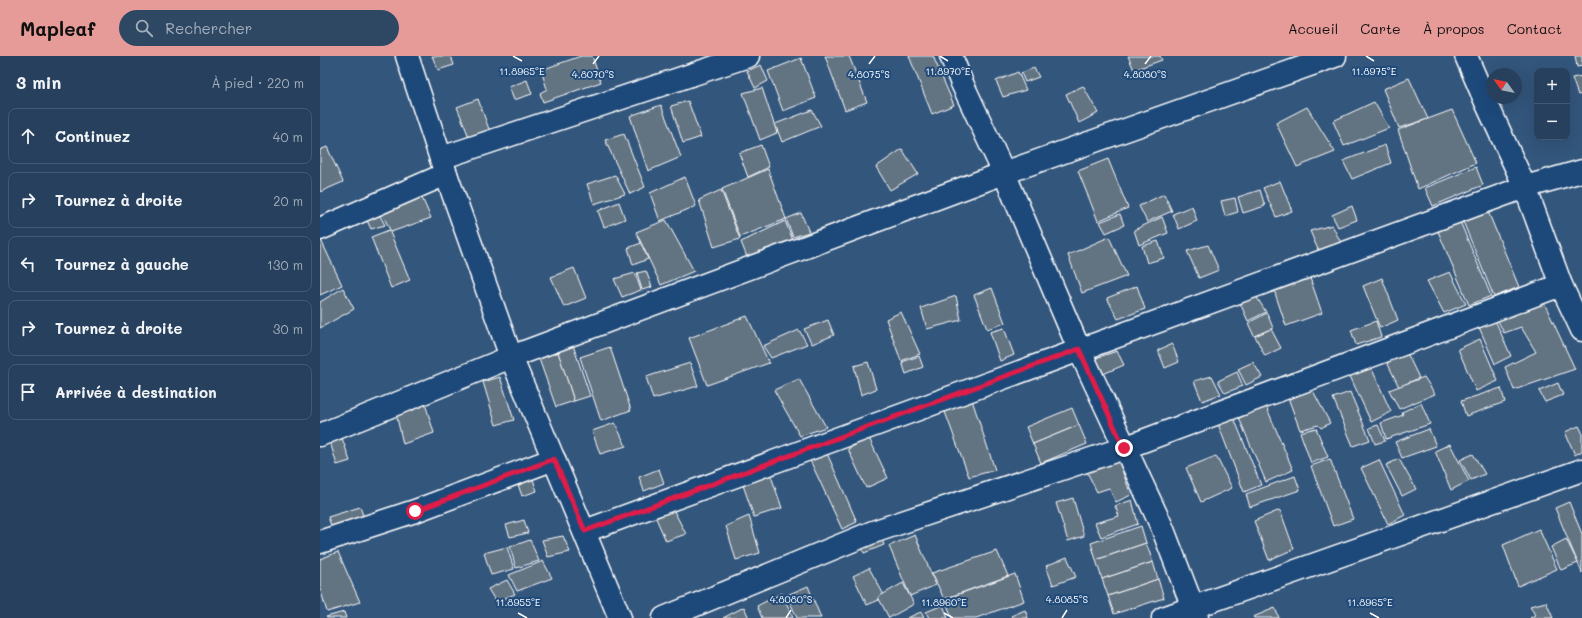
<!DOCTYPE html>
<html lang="fr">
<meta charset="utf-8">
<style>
body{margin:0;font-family:Mali,sans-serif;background:#2e4763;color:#f1f3f6}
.controls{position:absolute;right:12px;top:12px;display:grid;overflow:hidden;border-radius:8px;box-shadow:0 4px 16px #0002}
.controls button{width:36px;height:36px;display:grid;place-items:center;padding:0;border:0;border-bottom:1px solid #425972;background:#26405d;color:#f1f3f6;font:20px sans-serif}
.compass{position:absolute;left:1166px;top:12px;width:36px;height:36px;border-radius:50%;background:#26405d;box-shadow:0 4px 16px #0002;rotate:303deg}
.stop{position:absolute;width:12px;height:12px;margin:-9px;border:3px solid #e11d48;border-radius:50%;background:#fff}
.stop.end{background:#e11d48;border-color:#fff;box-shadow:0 1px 4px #0008}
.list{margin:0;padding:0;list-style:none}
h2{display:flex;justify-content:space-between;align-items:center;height:52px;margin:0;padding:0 16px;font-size:17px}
h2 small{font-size:13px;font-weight:400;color:#a4afbc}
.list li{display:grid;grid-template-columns:26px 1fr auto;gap:12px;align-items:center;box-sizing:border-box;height:56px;margin:0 8px 8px;padding:0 8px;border:1px solid #425972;border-radius:8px}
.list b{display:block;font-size:15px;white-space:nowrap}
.list em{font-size:13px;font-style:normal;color:#a4afbc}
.icon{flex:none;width:22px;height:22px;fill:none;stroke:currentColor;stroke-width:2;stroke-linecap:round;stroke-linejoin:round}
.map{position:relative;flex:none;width:1262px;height:562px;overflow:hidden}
header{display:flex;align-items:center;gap:24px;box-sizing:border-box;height:56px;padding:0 20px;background:#e69b98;color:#111}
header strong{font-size:19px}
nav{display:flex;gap:22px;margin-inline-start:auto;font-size:14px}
.search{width:280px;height:36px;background:#2e4763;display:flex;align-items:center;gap:10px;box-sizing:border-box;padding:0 14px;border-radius:22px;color:#a4afbc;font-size:15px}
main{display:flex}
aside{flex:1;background:#26405d}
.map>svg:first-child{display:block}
</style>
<header>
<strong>Mapleaf</strong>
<div class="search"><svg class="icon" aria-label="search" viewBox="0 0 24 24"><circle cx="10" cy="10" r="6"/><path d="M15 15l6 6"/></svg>Rechercher</div>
<nav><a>Accueil</a><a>Carte</a><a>À propos</a><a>Contact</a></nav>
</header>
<main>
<aside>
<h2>3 min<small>À pied · 220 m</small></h2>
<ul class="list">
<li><svg class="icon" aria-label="ahead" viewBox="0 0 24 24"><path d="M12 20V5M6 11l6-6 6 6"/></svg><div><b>Continuez</b></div><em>40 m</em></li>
<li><svg class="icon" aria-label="right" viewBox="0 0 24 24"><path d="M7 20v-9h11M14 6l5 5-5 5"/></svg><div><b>Tournez à droite</b></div><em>20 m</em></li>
<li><svg class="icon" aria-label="left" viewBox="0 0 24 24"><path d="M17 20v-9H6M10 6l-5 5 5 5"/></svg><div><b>Tournez à gauche</b></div><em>130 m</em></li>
<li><svg class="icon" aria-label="right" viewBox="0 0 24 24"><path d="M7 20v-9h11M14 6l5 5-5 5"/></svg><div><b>Tournez à droite</b></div><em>30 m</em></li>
<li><svg class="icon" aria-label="arrive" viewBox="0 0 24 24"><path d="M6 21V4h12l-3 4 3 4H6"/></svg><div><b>Arrivée à destination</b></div></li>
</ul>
</aside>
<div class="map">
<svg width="1262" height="562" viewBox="0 0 1262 562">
<rect width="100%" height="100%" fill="#33567c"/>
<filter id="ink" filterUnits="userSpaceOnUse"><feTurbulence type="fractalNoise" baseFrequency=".025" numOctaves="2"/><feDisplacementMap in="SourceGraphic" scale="8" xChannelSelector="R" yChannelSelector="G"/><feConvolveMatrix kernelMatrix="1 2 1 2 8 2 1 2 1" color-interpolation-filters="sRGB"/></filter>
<g filter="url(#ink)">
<g fill="#627382" stroke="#fff">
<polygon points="112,0 131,0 134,9 118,14"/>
<polygon points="261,0 272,0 281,26 223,46 220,37 227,33 221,14"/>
<polygon points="505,0 529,0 547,46 525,54"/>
<polygon points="589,0 613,0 634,49 612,58"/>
<polygon points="808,0 840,0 842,4 814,14"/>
<polygon points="1255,0 1262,0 1262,10 1257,11"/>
<polygon points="481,2 496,42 463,55 448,15"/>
<polygon points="441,9 448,25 435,32 427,15"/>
<polygon points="714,12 719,21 705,26 701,17"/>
<polygon points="698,16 706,34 683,41 676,25"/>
<polygon points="1262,20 1262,38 1258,39 1252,22"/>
<polygon points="1089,22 1108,63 1079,72 1063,33"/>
<polygon points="207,24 212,38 194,44 189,31"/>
<polygon points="763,30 778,57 759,67 746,38"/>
<polygon points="442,32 457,77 440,84 423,37"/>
<polygon points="158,43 170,76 149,81 137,51"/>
<polygon points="368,45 381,81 363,87 351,50"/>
<polygon points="1054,46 1069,72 1024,90 1013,65"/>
<polygon points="341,49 361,101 328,115 310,60"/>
<polygon points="987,51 1015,96 977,111 956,67"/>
<polygon points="492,54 501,70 462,86 455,68"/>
<polygon points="1132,54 1156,107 1098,133 1078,74"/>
<polygon points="304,78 325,131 310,138 285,84"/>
<polygon points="441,89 449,111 428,121 419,97"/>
<polygon points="1065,89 1071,107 1032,123 1023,105"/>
<polygon points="7,91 23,126 0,136 0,94"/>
<polygon points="582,93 598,118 570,134 556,111"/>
<polygon points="788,103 808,152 778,165 758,115"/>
<polygon points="1156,111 1163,129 1113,150 1105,132"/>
<polygon points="448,113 466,163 420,181 402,133"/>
<polygon points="295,119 305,138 274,148 267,128"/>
<polygon points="365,121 376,150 340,165 330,137"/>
<polygon points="960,125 972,155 956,161 943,132"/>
<polygon points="401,134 420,183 394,191 379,144"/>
<polygon points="940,134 945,150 923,157 918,141"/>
<polygon points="99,135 111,162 71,176 58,149"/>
<polygon points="844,138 852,155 827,166 819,150"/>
<polygon points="915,142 918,156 905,160 901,145"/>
<polygon points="299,146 305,163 284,171 278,155"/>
<polygon points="872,150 877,165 859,173 853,158"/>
<polygon points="1032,150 1037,164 1018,171 1012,159"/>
<polygon points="56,152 65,169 51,173 44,158"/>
<polygon points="1167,153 1199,231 1174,241 1142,163"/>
<polygon points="481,157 489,176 473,181 466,163"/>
<polygon points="800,158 804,169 786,177 780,166"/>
<polygon points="842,161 848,177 819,189 814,174"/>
<polygon points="1139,163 1171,240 1149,249 1117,173"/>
<polygon points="346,164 374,215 341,229 316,176"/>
<polygon points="465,165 475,189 429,206 421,186"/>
<polygon points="1012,169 1022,189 999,196 990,175"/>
<polygon points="69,174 90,224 71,232 51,181"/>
<polygon points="789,181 807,220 762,237 748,199"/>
<polygon points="0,184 1,184 22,229 0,239"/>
<polygon points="838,185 844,202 827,207 822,190"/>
<polygon points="321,187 328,203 313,209 308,192"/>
<polygon points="888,189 899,214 879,222 867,195"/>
<polygon points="254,212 266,242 244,251 231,221"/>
<polygon points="326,215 332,231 322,234 317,217"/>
<polygon points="1130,216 1146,248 1124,257 1107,225"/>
<polygon points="315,217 321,234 302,241 294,223"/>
<polygon points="989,219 1002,257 966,270 953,231"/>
<polygon points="1062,222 1078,264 1060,272 1043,230"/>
<polygon points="817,230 825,253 798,263 787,242"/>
<polygon points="23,232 34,253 0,272 0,246"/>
<polygon points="672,232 685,267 667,273 654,239"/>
<polygon points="1220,238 1255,313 1194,334 1185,311 1216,296 1201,271 1184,277 1177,263"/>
<polygon points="636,240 641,264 607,273 601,252"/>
<polygon points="936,240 946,256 928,265 920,247"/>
<polygon points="581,256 600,298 581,305 566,263"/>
<polygon points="947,257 953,272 934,280 928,267"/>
<polygon points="427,260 449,307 387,329 369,282"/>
<polygon points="508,264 514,279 492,288 484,273"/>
<polygon points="1175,264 1191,300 1175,308 1159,271"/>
<polygon points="1056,265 1061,281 1036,289 1031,274"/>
<polygon points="684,272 694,299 680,305 670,276"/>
<polygon points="951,273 961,292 945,300 935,280"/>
<polygon points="479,274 487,288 451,302 443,290"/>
<polygon points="1160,283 1178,325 1156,335 1138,293"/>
<polygon points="852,288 859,306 845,312 838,294"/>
<polygon points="253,289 270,340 254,345 237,294"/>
<polygon points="290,291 311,354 281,365 260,301"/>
<polygon points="237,293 254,345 236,351 218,300"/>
<polygon points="797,295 804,309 783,318 776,302"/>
<polygon points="1087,297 1099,322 1079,331 1066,304"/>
<polygon points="599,300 603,311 586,318 582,306"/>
<polygon points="548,306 556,333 541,339 534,310"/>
<polygon points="933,306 942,321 926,329 918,313"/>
<polygon points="370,307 378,330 333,343 326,321"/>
<polygon points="1051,311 1071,356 1051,366 1030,320"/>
<polygon points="917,316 923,330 905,337 898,325"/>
<polygon points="892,320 901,338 882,345 874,325"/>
<polygon points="180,321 194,364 176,369 163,326"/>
<polygon points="1104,321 1115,338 1079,353 1069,334"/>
<polygon points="479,323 506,371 480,380 454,334"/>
<polygon points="1238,327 1243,339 1225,346 1219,335"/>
<polygon points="991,331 1010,367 1001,372 998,369 980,374 967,339"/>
<polygon points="1181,332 1185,346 1146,360 1141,345"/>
<polygon points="1030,336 1050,384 1033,390 1013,342"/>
<polygon points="104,344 114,377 83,388 75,353"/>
<polygon points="652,344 675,414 649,421 625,356"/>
<polygon points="1101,347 1110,368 1066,383 1061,367 1083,359 1082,356"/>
<polygon points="946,350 973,414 946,426 919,362"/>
<polygon points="752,352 759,369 713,388 706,371"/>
<polygon points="914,362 941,429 924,436 898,368"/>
<polygon points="295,367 306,390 280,398 272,375"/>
<polygon points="759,369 767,388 721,407 713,388"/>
<polygon points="1058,369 1065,385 1055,388 1049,372"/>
<polygon points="1259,370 1262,376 1262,395 1255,399 1245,376"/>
<polygon points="996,372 1008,401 991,407 980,376"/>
<polygon points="1109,373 1116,390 1082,402 1075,386"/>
<polygon points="22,382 30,405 17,409 10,386"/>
<polygon points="549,382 568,422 546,432 528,393"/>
<polygon points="1130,388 1149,425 1131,434 1115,395"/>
<polygon points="506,395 537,466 522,473 489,402"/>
<polygon points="1153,398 1165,418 1151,424 1140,404"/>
<polygon points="797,400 811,439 796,446 789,432 777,436 767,416"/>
<polygon points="896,400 912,432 881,446 866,412"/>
<polygon points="1010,403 1033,463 1013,470 991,410"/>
<polygon points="1079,403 1096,433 1082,440 1066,409"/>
<polygon points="1059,404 1085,459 1068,468 1041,412"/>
<polygon points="339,413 344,427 324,435 319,421"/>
<polygon points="210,415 217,435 202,440 195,420"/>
<polygon points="450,417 462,452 434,461 422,426"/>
<polygon points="975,420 980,434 930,451 926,438"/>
<polygon points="753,442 764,480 748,485 736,447"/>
<polygon points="812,444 818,468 781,481 775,467 799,460 795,450"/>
<polygon points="1249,446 1262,478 1262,517 1235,452"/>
<polygon points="40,451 45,465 13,475 8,461"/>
<polygon points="353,453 366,478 346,485 335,460"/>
<polygon points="960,454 974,493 949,504 934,465"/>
<polygon points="429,460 440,497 416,504 406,470"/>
<polygon points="204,464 208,477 190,481 186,469"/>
<polygon points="821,470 826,487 776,504 771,487"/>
<polygon points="1219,473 1237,513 1198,530 1183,489"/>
<polygon points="559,476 564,489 544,497 539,486"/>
<polygon points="595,479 616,529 590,540 569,490"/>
<polygon points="243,480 250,496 228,501 222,484"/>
<polygon points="1246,483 1258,507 1241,514 1231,491"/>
<polygon points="210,484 219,505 196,512 190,491"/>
<polygon points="826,487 833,506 782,523 776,504"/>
<polygon points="187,491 194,513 171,519 164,497"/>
<polygon points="677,495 688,520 624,543 612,517"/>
<polygon points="18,496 40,546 7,556 0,532 0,503"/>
<polygon points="747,501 756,521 733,529 726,510"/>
<polygon points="223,505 232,522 197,535 189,519"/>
<polygon points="833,506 838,523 788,540 782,523"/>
<polygon points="549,512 564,539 558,542 559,544 547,549 533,520"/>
<polygon points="695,518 704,545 656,562 632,562 625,543"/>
<polygon points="838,523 844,542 794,558 788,540"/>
<polygon points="187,524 195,538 176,546 168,533"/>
<polygon points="583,527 594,548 569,562 558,541"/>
<polygon points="488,530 501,562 477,562 467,539"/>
<polygon points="462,537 473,562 442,562 437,550"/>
<polygon points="1226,546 1233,562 1210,562 1215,559 1210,550"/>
<polygon points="623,549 628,562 609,562 606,556"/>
<polygon points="424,551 429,562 403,562"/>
<polygon points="955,552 959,562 934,562 933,561"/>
<polygon points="705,554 708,562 692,562 691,560"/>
<polygon points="24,556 26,562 7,562 6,561"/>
<polygon points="601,556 604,562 587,562"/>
</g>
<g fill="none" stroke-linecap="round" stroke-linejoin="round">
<defs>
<g id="minor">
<polyline points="87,0 126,118 191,301 300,562"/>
<polyline points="631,0 641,25 684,117 759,293 842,471 877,562"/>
<polyline points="1146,0 1165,44 1205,131 1241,229 1262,274"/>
<polyline points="121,102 428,0"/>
<polyline points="0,173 126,118"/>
<polyline points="0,379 191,301 684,117 1015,0"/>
<polyline points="265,475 1205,131 1262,115"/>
<polyline points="0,486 95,455 234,403"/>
<polyline points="344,562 553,476 804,392 1241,229"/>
<polyline points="843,562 1262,414"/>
</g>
</defs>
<use href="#minor" stroke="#fff" stroke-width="25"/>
<use href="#minor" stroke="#1f4a7a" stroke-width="22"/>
</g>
</g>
<g fill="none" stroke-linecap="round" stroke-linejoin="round" filter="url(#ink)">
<polyline stroke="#e11d48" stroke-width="5" points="95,455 234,403 265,475 759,293 804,392"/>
</g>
<path fill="none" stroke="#fff" stroke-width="1.5" d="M193,0l9,5M620,0l8,5M1046,0l8,5M273,8l6,-8M549,8l6,-8M825,8l6,-8M198,557l9,5M624,557l9,5M1050,557l9,5M466,562l5,-8M742,562l5,-8"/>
<g font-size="10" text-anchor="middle" fill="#fff" stroke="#1f4a7a" stroke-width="4" stroke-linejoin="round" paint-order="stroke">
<text x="1054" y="19">11.8975°E</text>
<text x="202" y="19">11.8965°E</text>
<text x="628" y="19">11.8970°E</text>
<text x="273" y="22">4.8070°S</text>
<text x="549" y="22">4.8075°S</text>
<text x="825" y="22">4.8080°S</text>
<text x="471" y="547">4.8080°S</text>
<text x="747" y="547">4.8085°S</text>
<text x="198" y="550">11.8955°E</text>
<text x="624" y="550">11.8960°E</text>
<text x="1050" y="550">11.8965°E</text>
</g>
</svg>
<div class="controls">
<button>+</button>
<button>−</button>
</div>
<svg class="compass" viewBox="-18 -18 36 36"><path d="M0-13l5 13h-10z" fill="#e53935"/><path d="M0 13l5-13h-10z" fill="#a4afbc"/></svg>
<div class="stop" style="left:95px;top:455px"></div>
<div class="stop end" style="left:804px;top:392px"></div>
</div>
</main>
